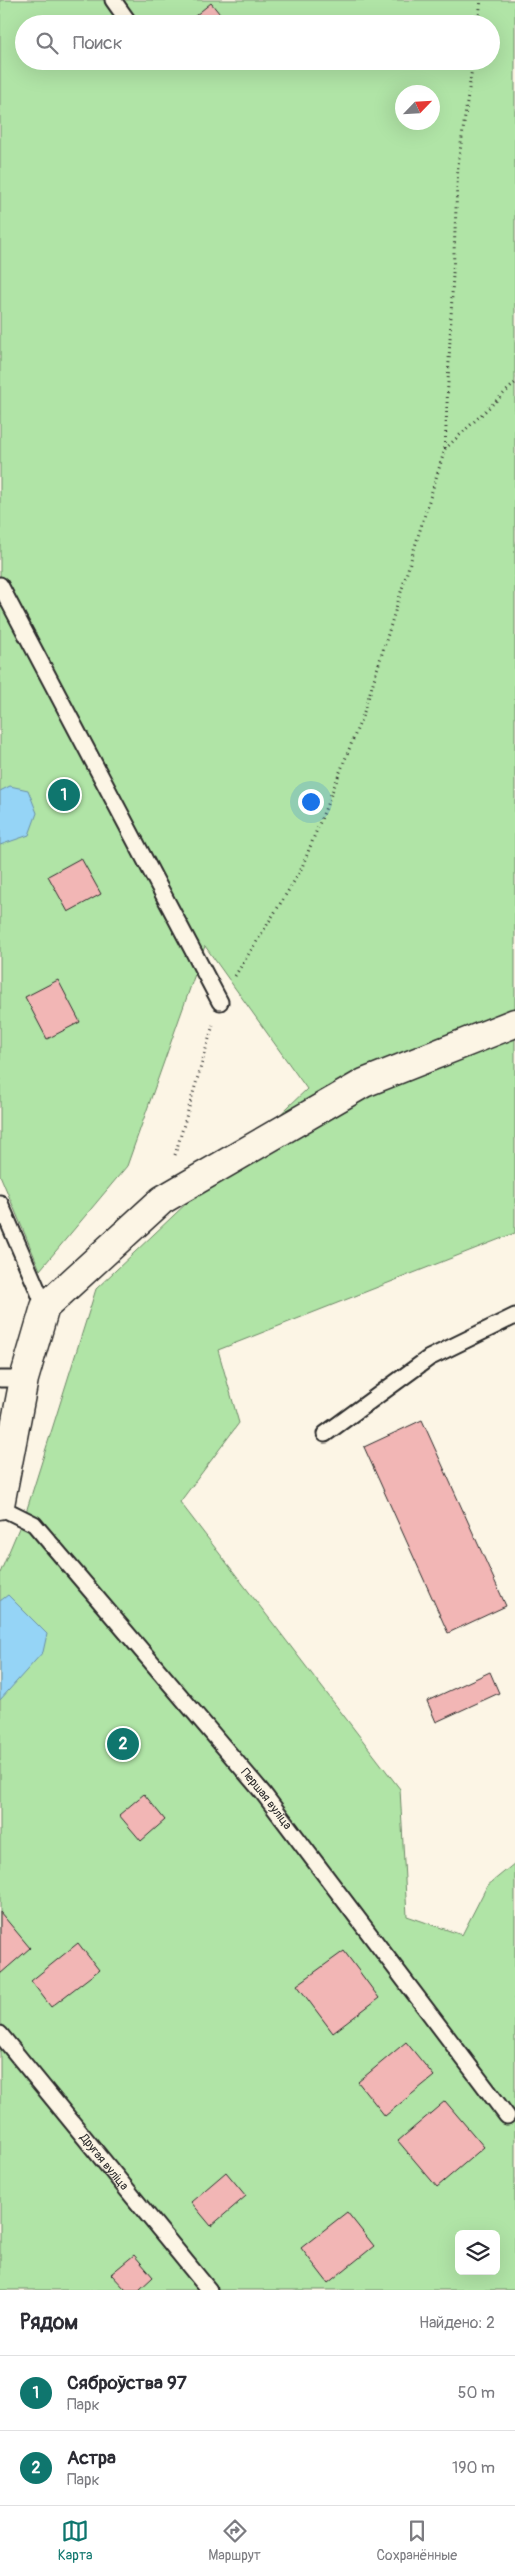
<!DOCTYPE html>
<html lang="ru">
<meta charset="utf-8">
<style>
body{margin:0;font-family:Pangolin,sans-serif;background:#f7f7f7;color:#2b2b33}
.controls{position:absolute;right:15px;bottom:15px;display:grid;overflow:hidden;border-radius:8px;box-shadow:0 5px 20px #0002}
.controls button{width:45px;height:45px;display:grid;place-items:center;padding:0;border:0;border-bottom:1px solid #e1e1e2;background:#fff;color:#2b2b33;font:25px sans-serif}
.compass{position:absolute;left:395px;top:85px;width:45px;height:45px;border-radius:50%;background:#fff;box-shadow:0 5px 20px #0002;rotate:65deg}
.you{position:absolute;left:310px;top:801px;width:18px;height:18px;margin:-12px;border:4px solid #fff;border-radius:50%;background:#1a73e8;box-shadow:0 0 0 8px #1a73e833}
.badge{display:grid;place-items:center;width:32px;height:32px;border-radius:50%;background:#0f766e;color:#fff;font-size:16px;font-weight:700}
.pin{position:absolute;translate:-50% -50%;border:2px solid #fff;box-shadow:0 1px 5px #0006}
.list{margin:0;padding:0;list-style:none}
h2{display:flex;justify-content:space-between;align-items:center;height:65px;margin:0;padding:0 20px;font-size:21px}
h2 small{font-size:16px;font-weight:400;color:#7c7c81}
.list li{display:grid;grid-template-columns:32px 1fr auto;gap:15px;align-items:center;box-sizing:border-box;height:75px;padding:0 20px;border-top:1px solid #e1e1e2}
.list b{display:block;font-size:19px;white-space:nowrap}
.list p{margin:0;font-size:16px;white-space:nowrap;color:#7c7c81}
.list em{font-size:16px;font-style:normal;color:#7c7c81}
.icon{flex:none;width:28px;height:28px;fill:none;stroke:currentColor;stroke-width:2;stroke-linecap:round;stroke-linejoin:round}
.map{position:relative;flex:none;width:515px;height:2290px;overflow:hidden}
.search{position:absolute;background:#fff;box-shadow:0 5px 20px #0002;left:15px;right:15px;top:15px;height:55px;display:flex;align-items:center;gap:12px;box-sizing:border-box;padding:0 18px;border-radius:28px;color:#7c7c81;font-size:19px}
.sheet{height:215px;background:#fff}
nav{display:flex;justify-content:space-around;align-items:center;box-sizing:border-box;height:70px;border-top:1px solid #e1e1e2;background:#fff;font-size:14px;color:#7c7c81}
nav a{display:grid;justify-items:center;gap:2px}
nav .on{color:#0f766e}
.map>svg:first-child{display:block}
</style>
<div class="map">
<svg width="515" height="2290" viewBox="0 0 515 2290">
<rect width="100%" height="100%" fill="#fcf5e5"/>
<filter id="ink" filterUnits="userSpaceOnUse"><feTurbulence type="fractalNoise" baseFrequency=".02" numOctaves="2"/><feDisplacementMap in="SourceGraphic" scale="10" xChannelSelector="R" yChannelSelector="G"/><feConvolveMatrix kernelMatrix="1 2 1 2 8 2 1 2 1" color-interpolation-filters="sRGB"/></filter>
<g filter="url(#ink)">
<path fill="#b0e4a6" stroke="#6e8868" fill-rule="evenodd" d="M0,0h515v1233l-297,117 21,73 -59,79 220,287 7,127 55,19 25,-49 28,-23v427h-515v-717l27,-64 69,-220 211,-200 -102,-143 -78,220 -87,104 -40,-95zM24,24h467v37h-467zM402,92h30v30h-30zM459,2234h37v37h-37z"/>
<g fill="#95d4f6" stroke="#6b90a5">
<polygon points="10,786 28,790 37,813 29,835 0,845 0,791"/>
<polygon points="8,1595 47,1634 43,1652 0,1700 0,1601"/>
</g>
<g fill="#f2b6b5" stroke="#2b2b2b">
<polygon points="211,3 228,24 185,24"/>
<polygon points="81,858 101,894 68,912 48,876"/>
<polygon points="58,980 80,1022 47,1039 25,997"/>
<polygon points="422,1420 506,1606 448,1633 364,1447"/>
<polygon points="490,1672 499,1693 436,1722 427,1701"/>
<polygon points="144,1794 165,1820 141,1841 119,1815"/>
<polygon points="0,1912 30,1948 0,1974"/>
<polygon points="78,1943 99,1970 51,2007 31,1981"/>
<polygon points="344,1951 379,1998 333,2033 297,1985"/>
<polygon points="406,2042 434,2076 385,2116 358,2082"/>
<polygon points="445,2101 484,2147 437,2187 398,2141"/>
<polygon points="226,2172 246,2196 211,2226 191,2202"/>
<polygon points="347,2212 374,2246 328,2283 301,2248"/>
<polygon points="134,2255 153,2277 139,2290 126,2290 111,2274"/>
</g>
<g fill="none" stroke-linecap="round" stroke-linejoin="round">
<defs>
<g id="lane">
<polyline points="113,0 130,24"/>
<polyline points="0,585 220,1002"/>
<polyline points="0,1203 45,1307"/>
<polyline points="0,1379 24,1379"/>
<polyline points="325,1434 429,1358 515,1316"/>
<path id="s1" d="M0,1507l34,17 229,269 244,323"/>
<path id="s2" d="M0,2034l209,256"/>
</g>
<polyline id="street" points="0,1505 24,1379 45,1307 162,1200 364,1083 515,1023"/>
</defs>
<use href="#lane" stroke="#2b2b2b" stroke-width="19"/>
<use href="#street" stroke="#2b2b2b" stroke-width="31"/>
<g stroke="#2b2b2b" stroke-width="3" stroke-dasharray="1 4" stroke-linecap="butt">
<polyline points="478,24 481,0"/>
<polyline points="445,448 458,165 473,61"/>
<polyline points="235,976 300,872 364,712 445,449 515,383"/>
<polyline points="175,1155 213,1025"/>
</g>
<use href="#lane" stroke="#fcf5e5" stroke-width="15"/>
<use href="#street" stroke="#fcf5e5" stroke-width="28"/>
</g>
</g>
<g text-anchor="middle" stroke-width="4.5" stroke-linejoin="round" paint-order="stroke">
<g font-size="12" fill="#2b2b2b" stroke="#fcf5e5">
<text dy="4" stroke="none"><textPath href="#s1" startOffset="398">Першая вуліца</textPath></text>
<text dy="4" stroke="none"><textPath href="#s2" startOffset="165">Другая вуліца</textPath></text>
</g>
</g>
</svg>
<div class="controls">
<button><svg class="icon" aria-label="layers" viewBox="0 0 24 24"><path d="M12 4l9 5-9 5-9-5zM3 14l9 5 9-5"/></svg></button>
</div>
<svg class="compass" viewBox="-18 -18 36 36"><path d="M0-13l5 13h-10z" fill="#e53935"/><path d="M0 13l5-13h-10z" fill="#7c7c81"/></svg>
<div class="you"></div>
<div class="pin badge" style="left:64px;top:795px">1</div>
<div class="pin badge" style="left:123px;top:1744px">2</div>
<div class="search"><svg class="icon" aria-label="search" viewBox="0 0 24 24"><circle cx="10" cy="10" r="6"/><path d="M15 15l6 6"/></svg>Поиск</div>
</div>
<section class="sheet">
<h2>Рядом<small>Найдено: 2</small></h2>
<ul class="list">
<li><span class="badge">1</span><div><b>Сяброўства 97</b><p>Парк</p></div><em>50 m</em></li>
<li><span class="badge">2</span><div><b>Астра</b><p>Парк</p></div><em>190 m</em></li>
</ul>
</section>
<nav>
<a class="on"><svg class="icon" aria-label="map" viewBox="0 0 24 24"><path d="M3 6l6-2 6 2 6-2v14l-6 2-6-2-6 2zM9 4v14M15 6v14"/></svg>Карта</a>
<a><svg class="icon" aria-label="directions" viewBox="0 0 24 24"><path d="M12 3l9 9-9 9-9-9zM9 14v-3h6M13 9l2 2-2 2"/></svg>Маршрут</a>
<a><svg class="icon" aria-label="saved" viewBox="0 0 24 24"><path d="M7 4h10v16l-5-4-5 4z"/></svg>Сохранённые</a>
</nav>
